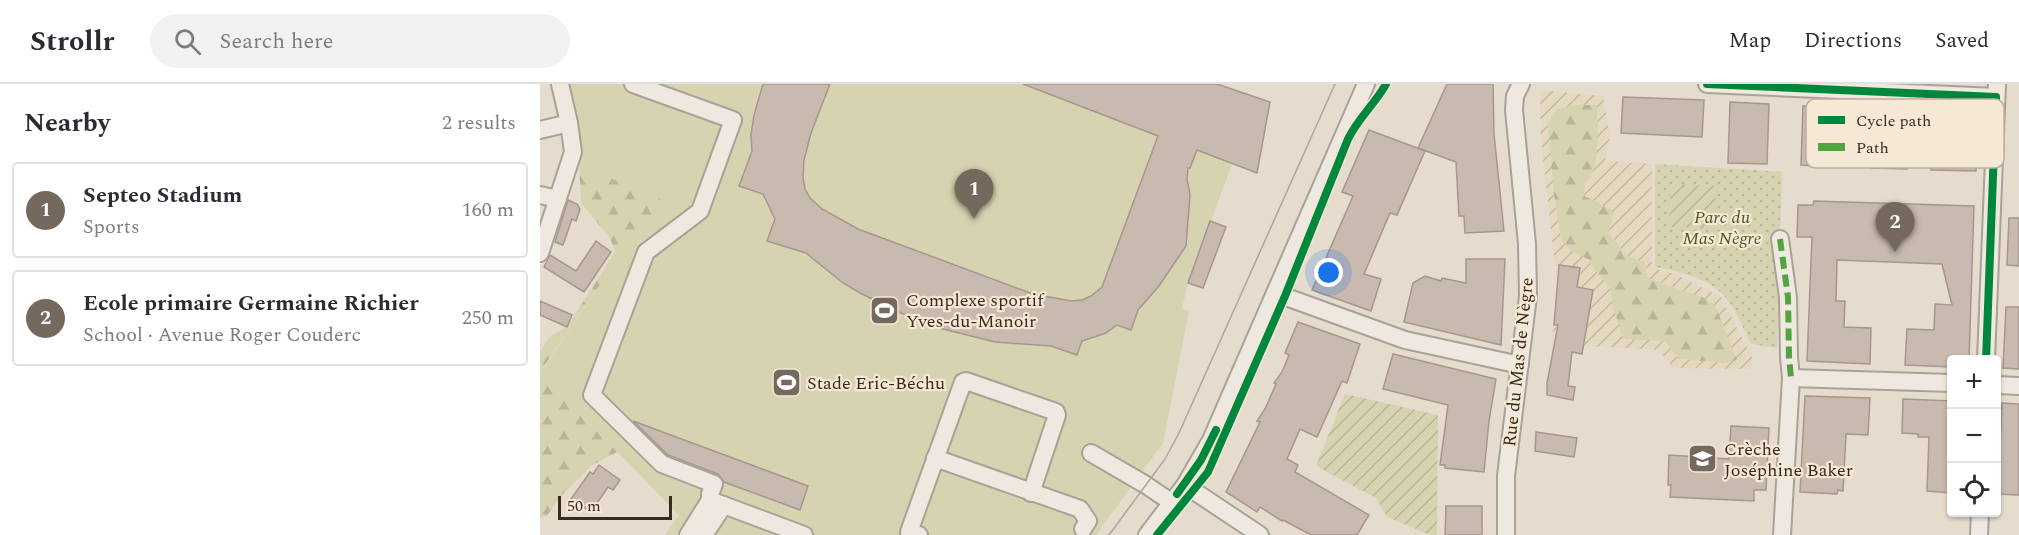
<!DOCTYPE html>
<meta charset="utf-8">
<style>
body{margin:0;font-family:Spectral,serif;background:#f2f2f3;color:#2b2b33}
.controls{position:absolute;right:18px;bottom:18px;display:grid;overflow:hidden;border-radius:6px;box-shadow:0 2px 4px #0004}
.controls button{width:54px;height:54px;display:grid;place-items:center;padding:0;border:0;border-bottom:2px solid #e1e1e2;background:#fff;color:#2b2b33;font:30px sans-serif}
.scale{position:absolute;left:18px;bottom:15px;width:114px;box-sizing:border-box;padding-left:6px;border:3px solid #39291f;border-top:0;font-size:16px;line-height:21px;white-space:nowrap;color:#39291f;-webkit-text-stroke:4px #f5e8d5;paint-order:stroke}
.you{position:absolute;left:789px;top:189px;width:21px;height:21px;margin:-15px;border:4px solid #fff;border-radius:50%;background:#1a73e8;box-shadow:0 0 0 9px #1a73e833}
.badge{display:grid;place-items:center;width:39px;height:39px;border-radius:50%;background:#75685c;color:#fff;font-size:20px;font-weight:700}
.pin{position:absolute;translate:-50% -50px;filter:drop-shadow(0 2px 3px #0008)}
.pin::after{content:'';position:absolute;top:32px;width:21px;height:18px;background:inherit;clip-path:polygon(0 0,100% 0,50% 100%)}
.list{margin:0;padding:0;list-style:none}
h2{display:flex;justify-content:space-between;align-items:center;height:78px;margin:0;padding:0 24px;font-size:26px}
h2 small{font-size:20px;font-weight:400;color:#7c7c81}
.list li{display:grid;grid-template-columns:39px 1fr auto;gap:18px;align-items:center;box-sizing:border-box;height:96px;margin:0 12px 12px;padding:0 12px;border:2px solid #e1e1e2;border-radius:6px}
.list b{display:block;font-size:22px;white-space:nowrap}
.list p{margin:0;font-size:20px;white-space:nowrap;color:#7c7c81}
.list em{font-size:20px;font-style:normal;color:#7c7c81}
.icon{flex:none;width:33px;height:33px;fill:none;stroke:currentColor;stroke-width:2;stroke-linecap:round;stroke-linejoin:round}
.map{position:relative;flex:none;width:1479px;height:451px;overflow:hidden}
header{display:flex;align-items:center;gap:36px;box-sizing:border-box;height:84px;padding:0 30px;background:#fff;border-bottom:2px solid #e1e1e2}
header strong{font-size:28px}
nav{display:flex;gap:33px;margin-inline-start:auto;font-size:21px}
.search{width:420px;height:54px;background:#f2f2f3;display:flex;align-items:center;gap:15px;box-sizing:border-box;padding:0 21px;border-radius:33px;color:#7c7c81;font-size:22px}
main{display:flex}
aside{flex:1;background:#fff}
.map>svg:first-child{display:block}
</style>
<header>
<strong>Strollr</strong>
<div class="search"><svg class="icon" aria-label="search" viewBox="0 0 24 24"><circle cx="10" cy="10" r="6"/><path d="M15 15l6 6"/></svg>Search here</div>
<nav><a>Map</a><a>Directions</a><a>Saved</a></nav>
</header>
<main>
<aside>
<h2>Nearby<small>2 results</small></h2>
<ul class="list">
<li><span class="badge">1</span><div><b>Septeo Stadium</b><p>Sports</p></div><em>160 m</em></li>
<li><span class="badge">2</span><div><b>Ecole primaire Germaine Richier</b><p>School · Avenue Roger Couderc</p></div><em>250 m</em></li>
</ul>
</aside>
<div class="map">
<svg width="1479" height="451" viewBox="0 0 1479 451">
<defs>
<pattern id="farmland-furrows" width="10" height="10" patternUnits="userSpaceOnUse" patternTransform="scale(1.5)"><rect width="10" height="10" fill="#e4d9bf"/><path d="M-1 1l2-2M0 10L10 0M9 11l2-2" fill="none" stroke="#c4baa4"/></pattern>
<pattern id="grass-dots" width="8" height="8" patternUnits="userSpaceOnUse" patternTransform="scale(1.5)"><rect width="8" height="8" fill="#d7d3b1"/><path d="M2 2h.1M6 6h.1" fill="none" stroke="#b9b598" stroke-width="1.8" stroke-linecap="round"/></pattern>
<pattern id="forest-firs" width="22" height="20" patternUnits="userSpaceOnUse" patternTransform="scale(1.5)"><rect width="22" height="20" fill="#d7d3b1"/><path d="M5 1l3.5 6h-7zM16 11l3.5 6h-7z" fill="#b9b598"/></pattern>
<pattern id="garden-furrows" width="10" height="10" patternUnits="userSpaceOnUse" patternTransform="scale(1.5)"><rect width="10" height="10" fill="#d7d3b1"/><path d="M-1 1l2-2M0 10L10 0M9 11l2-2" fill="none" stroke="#b9b598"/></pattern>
</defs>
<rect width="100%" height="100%" fill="#e5dcce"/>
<polygon fill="url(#farmland-furrows)" points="1000,6 1063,12 1070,54 1065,77 1112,80 1112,184 1135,190 1181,213 1212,273 1212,285 1133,284 1119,266 1015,260 1012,255 1019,182 1015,182 1001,57"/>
<path fill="url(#grass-dots)" d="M1115,80l127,8 -5,176 -26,-4c-9,-18 -18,-43 -34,-55 -15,-12 -43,-19 -62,-22z"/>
<g fill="url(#forest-firs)">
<path d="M1036,21h21c1,15 2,60 -6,71 -1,3 -4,5 -6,7l-1,13 27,13 2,6 -4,18 17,22 18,7 4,16 56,20 11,7 22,55 -12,3 -46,-4 -14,-18 -42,-2 -10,-33 -3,-18 -16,-19 -5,-9 -18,-10 -10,-10 -7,-46 -6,-70 5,-11 7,-5z"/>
<polygon points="39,81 135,121 90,157 0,288 0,268 10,252 27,243 75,168 70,154 41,119"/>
<polygon points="0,289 77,368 51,382 22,411 7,432 0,434"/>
</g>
<g fill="url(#garden-furrows)">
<polygon points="1131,100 1176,102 1174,145 1129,143"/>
<polygon points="805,310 898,331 897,451 890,451 847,433 836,414 776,382"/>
</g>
<polygon fill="#d7d3b1" points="29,0 673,0 694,75 648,199 642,224 649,227 623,359 556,451 125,451 139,431 0,289 90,157 135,121 39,81 40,52"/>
<g fill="#c9baaf" stroke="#a5978d" stroke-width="1.5">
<polygon points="223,0 290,0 271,49 264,76 263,94 265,105 270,114 282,125 318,145 493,210 531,217 542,216 551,212 562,203 618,52 483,0 677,0 730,18 717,89 657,66 650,84 648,84 647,95 650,111 646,162 619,202 598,226 591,246 577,241 566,249 542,257 537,271 511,262 455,258 395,243 354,226 320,209 303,199 266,169 227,157 235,135 223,110 199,102 212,67 211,51 214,31"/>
<polygon points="907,0 953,0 954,50 964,147 925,149 924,132 919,132 916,78 878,64"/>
<polygon points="1083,13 1164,16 1162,53 1081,49"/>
<polygon points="1190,18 1229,20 1227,80 1188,79"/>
<polygon points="1263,22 1299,23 1297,83 1261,81"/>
<polygon points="1334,26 1369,27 1369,31 1403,33 1403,29 1438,30 1436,87 1391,86 1393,48 1369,45 1367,85 1331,84"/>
<polygon points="829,46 885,67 857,131 850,129 824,190 841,195 831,227 772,206 813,112 802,108"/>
<polygon points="28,116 37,120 40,125 36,137 32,135 23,161 15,158"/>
<polygon points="1274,117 1434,122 1429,276 1412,276 1412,283 1365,281 1367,245 1394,246 1395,220 1412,221 1402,180 1297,176 1296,217 1305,217 1304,243 1331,244 1330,280 1267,277 1272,153 1257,153 1258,121 1273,121"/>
<polygon points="1469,134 1479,134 1479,182 1467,181"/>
<polygon points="670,137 686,143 663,204 648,199"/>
<polygon points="56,157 71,168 44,208 4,183 10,171 36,187"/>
<polygon points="926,175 965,175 961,261 864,238 873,199 885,192 901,197 902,194 926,199"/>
<polygon points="1019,181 1040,184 1037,203 1053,206 1042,270 1032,268 1028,302 1035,303 1033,316 1007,311 1007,299 1018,241 1014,241"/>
<polygon points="0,217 32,231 27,243 0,231"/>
<polygon points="1466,223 1479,223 1479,285 1463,284"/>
<polygon points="758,238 820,260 807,299 802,297 777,353 760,345 747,375 758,381 755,388 829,431 817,451 771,451 743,436 742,437 720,423 717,428 686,408 720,338 717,337 725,325 736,300 734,299 742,288 749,271 745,269"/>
<polygon points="853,270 956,295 949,337 944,388 905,384 905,381 900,381 908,321 843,305"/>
<polygon points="1265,312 1330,314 1328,351 1306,350 1303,407 1298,406 1297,410 1260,408"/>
<polygon points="1363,315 1412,317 1412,409 1387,407 1389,353 1378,353 1378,350 1362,349"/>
<polygon points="1462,319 1479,320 1479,411 1458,410"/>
<polygon points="93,337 268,402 260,426 184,398 178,390 128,371"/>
<polygon points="1191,342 1229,344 1226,406 1214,406 1214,417 1130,413 1131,401 1128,401 1129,371 1189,375"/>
<polygon points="996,348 1037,354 1034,373 995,367"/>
<polygon points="59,381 80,396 73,406 68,403 51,428 31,415 50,388 53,390"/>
<polygon points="906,422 942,422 942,451 905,451"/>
</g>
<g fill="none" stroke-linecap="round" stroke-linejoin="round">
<defs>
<g id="minor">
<polyline points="93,0 193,36 160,127 106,168 52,311 122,380 174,400 170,410 170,416 148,451"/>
<polyline points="1167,0 1456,13"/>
<polyline points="0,46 29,39"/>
<polyline points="0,111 18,115"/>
<polyline points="1240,155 1248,213 1249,273 1251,294 1242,451"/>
<polyline points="0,169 33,68 29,39 20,0"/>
<polyline points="735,209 865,256 980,281"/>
<polyline points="1446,276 1457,0"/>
<polyline points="1251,294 1412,299"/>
<polyline points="1456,301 1479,302"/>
<polyline points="551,369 606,401 631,418"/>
<polyline points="395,374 540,425 548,437 543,445"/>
<polyline points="645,401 720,451"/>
<polyline points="170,416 264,451"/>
<polyline points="164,451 184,421"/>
<polyline points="379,451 369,448 423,298 426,297 516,328 517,331 491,409"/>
<polyline points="607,451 645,401 671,356 826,0"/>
<polyline points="966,451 966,392 988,212 987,160 974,26 975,12 981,0"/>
<polyline points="1439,451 1440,428"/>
</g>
</defs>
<use href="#minor" stroke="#aaa197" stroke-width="20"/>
<use href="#minor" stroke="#eee8e0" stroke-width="16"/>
<polyline stroke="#ada6a0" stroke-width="1.5" points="569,451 625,375 639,349 795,0"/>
<polyline stroke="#53a341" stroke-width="6" stroke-dasharray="12 6" stroke-linecap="butt" points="1240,155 1248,213 1249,273 1251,294"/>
<defs>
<g id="cycleway">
<polyline points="1167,0 1456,13 1446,276"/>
<polyline points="637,410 661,376 676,346"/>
<path d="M617,451l51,-63 77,-176 63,-157c10,-21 27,-35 38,-55"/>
</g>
</defs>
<use href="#cycleway" stroke="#f5e8d5" stroke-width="11"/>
<use href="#cycleway" stroke="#00873e" stroke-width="8"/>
</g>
<defs>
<symbol id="stadium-square" viewBox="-11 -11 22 22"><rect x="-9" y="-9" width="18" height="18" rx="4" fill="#75685c" stroke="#f5e8d5"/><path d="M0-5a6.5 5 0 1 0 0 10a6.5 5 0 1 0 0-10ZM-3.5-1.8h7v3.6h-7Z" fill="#fff"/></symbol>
<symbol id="school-square" viewBox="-11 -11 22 22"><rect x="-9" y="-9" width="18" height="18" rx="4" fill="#75685c" stroke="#f5e8d5"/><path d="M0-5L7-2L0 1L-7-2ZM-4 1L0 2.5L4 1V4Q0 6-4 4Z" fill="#fff"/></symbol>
</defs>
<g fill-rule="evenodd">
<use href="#stadium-square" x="328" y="210" width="33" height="33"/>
<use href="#stadium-square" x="230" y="282" width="33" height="33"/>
<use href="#school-square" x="1146" y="358" width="33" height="33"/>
</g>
<g text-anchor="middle" stroke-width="4.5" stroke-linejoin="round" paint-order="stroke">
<g font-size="18" font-style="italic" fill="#4f5526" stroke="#f5e8d5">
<text x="1182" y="139">Parc du<tspan x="1182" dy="21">Mas Nègre</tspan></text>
</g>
<g font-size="18" fill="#39291f" stroke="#f5e8d5" text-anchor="start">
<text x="366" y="222">Complexe sportif<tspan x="366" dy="21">Yves-du-Manoir</tspan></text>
<text x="267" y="305">Stade Eric-Béchu</text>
<text x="1184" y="371">Crèche<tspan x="1184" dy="21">Joséphine Baker</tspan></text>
</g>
<g font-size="18" fill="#39291f" stroke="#f5e8d5">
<text transform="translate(978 278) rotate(-84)" y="6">Rue du Mas de Nègre</text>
</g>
</g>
<rect x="1266" y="15" width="198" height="69" rx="9" fill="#f5e8d5" stroke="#bdaf9e" stroke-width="1.5"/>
<rect x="1278" y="32" width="27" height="8" fill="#00873e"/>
<rect x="1278" y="59" width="27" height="8" fill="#53a341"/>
<g font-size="16" fill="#39291f">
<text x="1316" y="42">Cycle path</text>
<text x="1316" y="69">Path</text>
</g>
</svg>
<div class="controls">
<button>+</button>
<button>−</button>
<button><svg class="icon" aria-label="locate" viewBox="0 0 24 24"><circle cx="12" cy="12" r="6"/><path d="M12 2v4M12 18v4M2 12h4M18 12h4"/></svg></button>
</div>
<div class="scale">50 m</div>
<div class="you"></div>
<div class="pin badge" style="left:434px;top:135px">1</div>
<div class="pin badge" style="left:1355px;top:168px">2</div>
</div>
</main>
